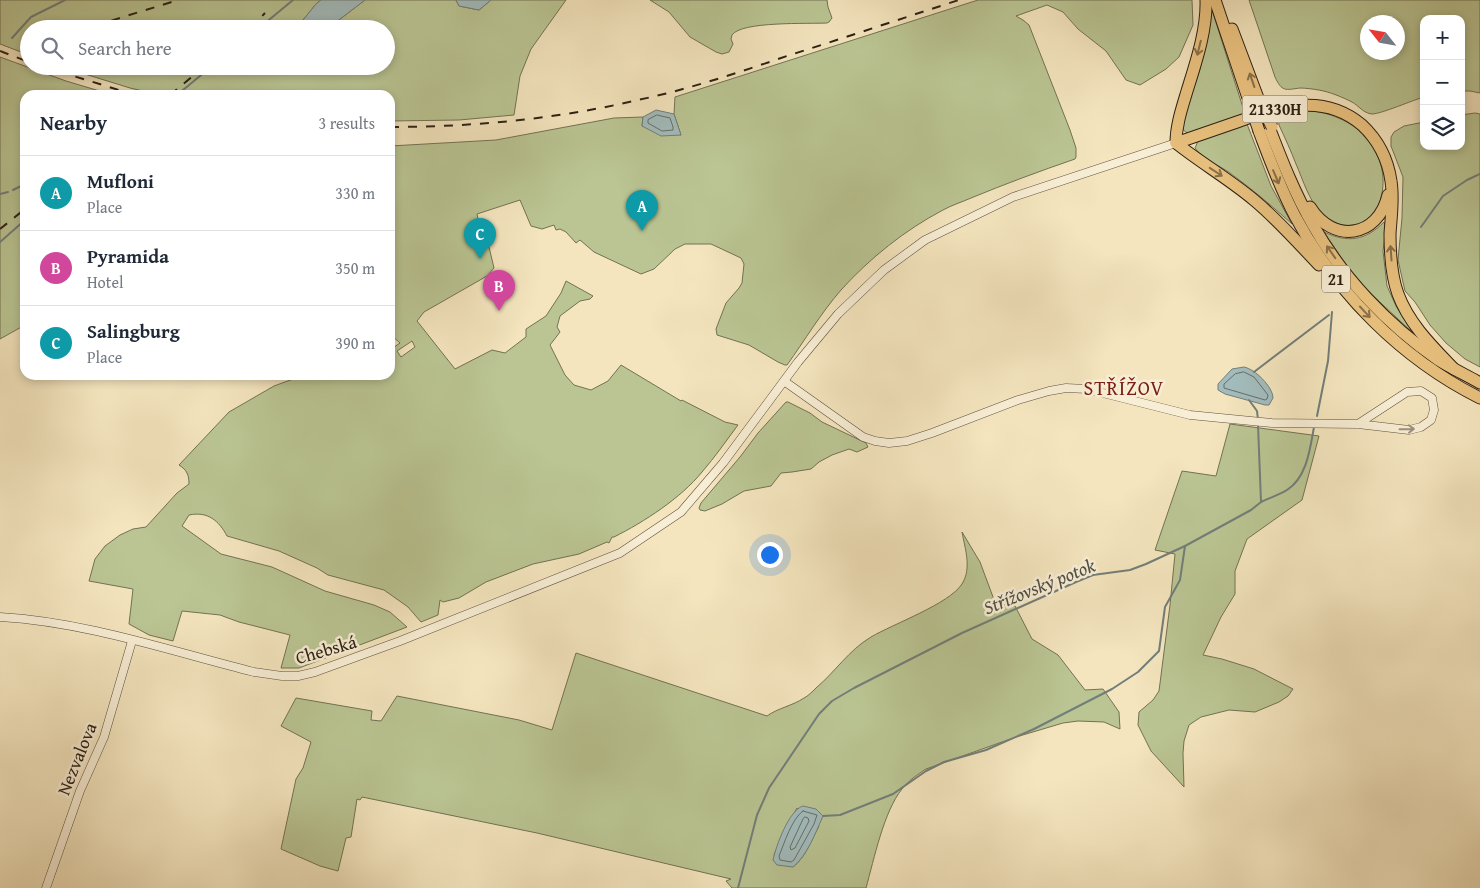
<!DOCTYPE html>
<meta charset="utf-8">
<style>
body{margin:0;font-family:"Gentium Book Plus",serif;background:#f2f2f3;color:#1f2937}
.controls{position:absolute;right:15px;top:15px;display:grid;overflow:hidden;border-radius:10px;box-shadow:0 2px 8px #0003}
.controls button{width:45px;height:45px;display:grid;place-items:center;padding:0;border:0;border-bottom:1px solid #e0e1e3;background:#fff;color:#1f2937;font:25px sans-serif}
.compass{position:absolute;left:1360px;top:15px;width:45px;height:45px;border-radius:50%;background:#fff;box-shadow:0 2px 8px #0003;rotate:301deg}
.you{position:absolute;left:769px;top:554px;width:18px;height:18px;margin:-12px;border:4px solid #fff;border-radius:50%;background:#1a73e8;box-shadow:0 0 0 8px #1a73e833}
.badge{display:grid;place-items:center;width:32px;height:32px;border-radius:50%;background:#db2777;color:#fff;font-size:16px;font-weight:700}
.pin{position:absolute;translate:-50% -41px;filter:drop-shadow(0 1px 2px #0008)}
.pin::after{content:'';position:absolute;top:26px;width:18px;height:15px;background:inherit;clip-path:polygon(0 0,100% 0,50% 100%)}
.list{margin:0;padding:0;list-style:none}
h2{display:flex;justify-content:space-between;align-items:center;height:65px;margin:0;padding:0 20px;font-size:21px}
h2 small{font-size:16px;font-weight:400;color:#747a83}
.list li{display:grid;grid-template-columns:32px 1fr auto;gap:15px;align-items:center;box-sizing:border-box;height:75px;padding:0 20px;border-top:1px solid #e0e1e3}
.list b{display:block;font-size:19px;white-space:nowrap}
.list p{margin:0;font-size:16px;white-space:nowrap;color:#747a83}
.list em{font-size:16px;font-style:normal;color:#747a83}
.icon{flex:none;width:28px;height:28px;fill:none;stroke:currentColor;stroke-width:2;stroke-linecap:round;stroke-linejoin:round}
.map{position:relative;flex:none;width:1480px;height:888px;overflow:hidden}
.search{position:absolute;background:#fff;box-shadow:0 2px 8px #0003;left:20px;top:20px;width:375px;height:55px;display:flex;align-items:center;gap:12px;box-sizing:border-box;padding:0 18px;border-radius:28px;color:#747a83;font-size:19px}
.panel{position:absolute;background:#fff;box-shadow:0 2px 8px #0003;left:20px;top:90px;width:375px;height:290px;border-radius:15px}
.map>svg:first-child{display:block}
</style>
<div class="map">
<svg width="1480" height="888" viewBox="0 0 1480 888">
<rect width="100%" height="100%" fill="#f4e5be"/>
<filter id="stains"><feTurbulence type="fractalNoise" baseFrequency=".004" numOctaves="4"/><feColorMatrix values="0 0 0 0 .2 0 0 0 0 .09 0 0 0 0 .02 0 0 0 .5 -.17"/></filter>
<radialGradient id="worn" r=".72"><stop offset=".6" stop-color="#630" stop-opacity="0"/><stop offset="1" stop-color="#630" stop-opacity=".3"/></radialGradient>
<g fill="#bac593" stroke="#727253" fill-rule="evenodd">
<polygon points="0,0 321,0 316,4 303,20 305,25 313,29 29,29 29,55 0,44"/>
<polygon points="365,0 456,0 459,6 479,10 491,0 566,0 531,49 520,76 514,115 459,120 390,121 390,95 160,95 130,88 59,66 244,66 241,70 246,72 269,66 386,66 386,29 327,29"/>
<path d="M650,0h177l1,7 4,11 -3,4 -2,1c-18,1 -86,-2 -95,12l-1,4 2,5 -4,8 -7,2 -6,-2 -26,-15 -21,-25z"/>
<path d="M978,0h214l1,25 -14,32 -13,12 -26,16 -14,-5 -20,-29 -28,-22 -15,-17 -16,-7 -31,11 7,4 6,5 41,105 6,18v9l-1,2c-35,12 -70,25 -104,39 -9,4 -19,7 -28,12 -38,20 -73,48 -102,80 -20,23 -36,50 -54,75h-2l-7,-3 -29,-17 -32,-10 -1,-6 10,-26 13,-15 3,-5 2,-19 -3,-6 -30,-14h-26l-10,5 -21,20 -13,5 -47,-22 -14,-12 -4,3 -10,-11 -6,-3 -4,1 -2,-5 -12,4 -11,-3 -11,-26 -43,14 3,15 9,18 5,21 -7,8 -63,36 -7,9 38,48 37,-19 13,3 21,-16v-8l20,-13 15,-23 5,-12 27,15 -3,3 -10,2 -20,15 -3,11 3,5 -10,13 15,30 9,10 17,5 17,-9 13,-16 60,36 1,-1 43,22 13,3c-12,16 -23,32 -36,47 -21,26 -58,50 -88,65h-2l-3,6 -2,-1 -28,12 -46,10 -47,18 -27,16 -16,4 -3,-2 -2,15 -17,7 -13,-15 -24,-17 -56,-15 -11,-7 -38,-17 -52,-15c-8,-15 -19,-25 -38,-21l-7,11 39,28 51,13 53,24 49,14 16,7 17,15 -108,41h-18l9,-33 -51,-13 -19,-7 -38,-4 -9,30 -24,-6 -20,-11 4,-35 -44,-8 6,-22 10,-13 15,-11 13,-6 13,-2 31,-34 12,-9c0,-9 -2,-14 -10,-19l50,-53 45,-26 30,-11 46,1 2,-1h38v-25l10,-7 -10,-9v-188l106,-6 118,-22 29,-1 -1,9 39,9 -7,-21 1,-17zM412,341l3,6 -14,10 -4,-6z"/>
<path d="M1249,0h231v93l-10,-2h-9v-72h-37v78c-11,3 -43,17 -52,17 -9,-1 -13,-8 -20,-12 -10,-5 -22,-10 -33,-12 -6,-1 -14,-2 -19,-2 -15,2 -18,4 -25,-11zM1368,22h30v30h-30z"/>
<path d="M1212,10l33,104 -56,19c-6,-1 -7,-5 -7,-10l18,-54z"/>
<polygon points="0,57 66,81 113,95 25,95 25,325 0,339"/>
<path d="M1309,110c20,3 37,9 52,22 19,18 27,44 19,69 -5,13 -14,22 -27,24 -11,2 -23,-3 -31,-11 -13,-13 -19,-34 -26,-50 -5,-13 -11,-26 -17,-39l-1,-11z"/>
<polygon points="1475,113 1480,114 1480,367 1465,359 1446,343 1430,325 1415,302 1405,291 1398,260 1402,218 1403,177 1391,146 1391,137 1394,132 1404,126 1424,122 1424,146 1461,146 1461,115"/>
<path d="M1247,124l24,62 21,38c-20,-18 -40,-35 -62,-51 -11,-8 -27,-13 -35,-25l3,-7z"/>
<path d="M1384,222l2,5 -3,24 4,35 9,20 17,27 -45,-42 -21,-25 -23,-34c24,11 41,9 60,-10z"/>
<polygon points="786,402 788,402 810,413 822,422 866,443 868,447 857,452 849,449 832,455 819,462 811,469 792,472 781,473 771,486 744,491 722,504 705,511 700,510 699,508 701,503 740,457 758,433"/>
<polygon points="1230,424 1319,436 1302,500 1247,539 1235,571 1235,594 1221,617 1203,655 1222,659 1254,669 1293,689 1288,696 1279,702 1255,712 1229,710 1201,717 1189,725 1184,741 1183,753 1184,787 1151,751 1138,725 1139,712 1153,700 1159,691 1170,605 1175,554 1155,550 1182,471 1216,476"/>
<path d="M962,532l18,30 16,43 18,-1 18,35 26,16 27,35 18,-1 16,23 1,17 -16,-7 -26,-1 -15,2 -47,14 -90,32c-9,6 -17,11 -24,20 -18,22 -28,70 -36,99h-134l-6,-7 5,-2 -194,-46 -175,-36 -2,3 -3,-1 -6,38 -5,1 -8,33 -18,-5 -39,-17 15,-70 7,-11 8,-26 -30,-16 15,-28 76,13 -1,9 10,1 16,-25 122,24 33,10 24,-77 191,63c11,-8 25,-10 37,-18 4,-2 8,-6 12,-10 19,-16 33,-38 55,-51 22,-13 78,-33 91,-53 10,-16 3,-35 0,-52zM797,808l22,18c-8,14 -13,31 -26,41l-19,-12 10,-24z"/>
</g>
<g fill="#a2bcbd" stroke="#727e79">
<polygon points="321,0 365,0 327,29 313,29 305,24 303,20 316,4"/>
<polygon points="456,0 491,0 479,10 459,6"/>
<polygon points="656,110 674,114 681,135 661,136 642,126 643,117"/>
<path d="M1244,367c11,2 29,20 29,31l-4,7h-4l-40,-11 -7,-4v-6l14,-15z"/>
<path d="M803,806l13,3 7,7c-7,16 -16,40 -30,51l-16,-2 -4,-5c3,-14 16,-50 30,-54z"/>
</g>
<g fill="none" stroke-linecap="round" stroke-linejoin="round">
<g stroke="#666e68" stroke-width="1">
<polygon points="657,115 670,118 673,127 673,130 662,131 648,123 648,120"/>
<polygon points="1244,372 1254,377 1268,395 1267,399 1265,400 1224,388 1224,384 1235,374"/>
<path d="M803,811l14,4 -3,9 -20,36 -3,2 -11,-2 -1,-4c5,-12 13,-38 24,-45z"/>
<polygon points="805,817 808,818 809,821 795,848 791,850 790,847 803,819"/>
</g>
<g stroke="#727e79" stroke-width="2">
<polyline points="258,29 293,0"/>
<polyline points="12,38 31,17 65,0"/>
<polyline points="177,95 212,66"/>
<polyline points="13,190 25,184"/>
<polyline points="0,194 8,192"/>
<polyline points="1421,227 1443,196 1467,180 1480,174"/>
<polyline points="0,242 25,220"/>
<polyline points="1254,372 1329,315"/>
<polyline points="1249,400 1257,411 1258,420"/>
<polyline points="1317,416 1328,361 1332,312"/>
<path d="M1261,502c8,-4 18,-7 26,-12 20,-13 23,-41 27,-63"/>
<polyline points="823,816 840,815 893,794 926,771 944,762 986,750 1034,729 1112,689 1138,672 1159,651 1165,607 1180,580 1185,546"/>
<polyline points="738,888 757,815 769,788 819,714 832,701 854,688 962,633 1076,582 1093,575 1130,570 1146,564 1185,546 1251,510 1261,502 1258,425"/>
</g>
<defs>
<g id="minor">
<polyline points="784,381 863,437 875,441 889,443 907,441 932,433 1018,400 1049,391 1066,388 1087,389 1190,415 1272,423 1358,424 1409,430 1421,427 1431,420 1434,410 1432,398 1421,391 1407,392 1358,424"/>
<path d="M0,617c87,5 170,34 254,55l28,4h16l17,-4 85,-31 220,-88 61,-41 42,-49 75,-101 40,-48 46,-44 41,-30 88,-43 163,-54"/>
<polyline points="46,888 80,791 104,737 132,641"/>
</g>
<g id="highway">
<polyline points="1215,0 1249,101"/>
<polyline points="1232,29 1258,98"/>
<path d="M1269,127c13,34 26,67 44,98 29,52 75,100 124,134 14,9 29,16 43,24"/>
<path d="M1259,131c11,29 21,57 36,85 41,77 107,143 185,182"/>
<path d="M1176,143c20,-7 41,-14 61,-21 42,-15 86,-30 125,3 16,15 26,35 29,56 3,18 0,36 -1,53 0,20 1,41 8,60 11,30 35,53 56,75"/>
<path d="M1176,143c25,20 53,36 78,57 23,19 44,43 65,65"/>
<path d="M1176,143c0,-18 6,-35 11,-52 9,-29 20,-61 19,-91"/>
<path d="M1310,207c23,37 68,31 78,-12"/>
</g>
</defs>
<use href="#minor" stroke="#5d513e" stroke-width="9"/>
<use href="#highway" stroke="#2b2013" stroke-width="13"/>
<use href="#minor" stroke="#f8eed5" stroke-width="8"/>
<use href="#highway" stroke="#eac27f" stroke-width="11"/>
<g stroke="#2b2013" stroke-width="2" stroke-dasharray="9 9" stroke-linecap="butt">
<polyline points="96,29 98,26 107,22 178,0"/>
<polyline points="250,29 265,13"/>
<polyline points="0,51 29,62"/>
<polyline points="41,66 135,95"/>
<path d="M140,66c22,7 41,10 63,0"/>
<polyline points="170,95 199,71"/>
<path d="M390,127c83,0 167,-8 248,-27 52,-11 102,-28 152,-45 57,-18 113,-37 169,-55"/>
<polyline points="0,229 25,209"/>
</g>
<defs>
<g id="highway-bridge">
<polyline points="1258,98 1272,127"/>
<polyline points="1249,101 1259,131"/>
</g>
</defs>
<use href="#highway-bridge" stroke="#2b2013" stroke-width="13" stroke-linecap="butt"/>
<use href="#highway-bridge" stroke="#eac27f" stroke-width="11"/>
</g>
<defs><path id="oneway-shaft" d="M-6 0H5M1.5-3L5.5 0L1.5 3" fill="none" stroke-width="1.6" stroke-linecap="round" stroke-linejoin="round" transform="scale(1.25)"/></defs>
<g stroke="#8a7149">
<use href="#oneway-shaft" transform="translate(1199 48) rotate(104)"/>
<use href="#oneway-shaft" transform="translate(1252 80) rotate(-109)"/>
<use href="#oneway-shaft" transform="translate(1216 172) rotate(33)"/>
<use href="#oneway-shaft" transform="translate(1276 177) rotate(67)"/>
<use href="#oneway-shaft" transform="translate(1331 252) rotate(-125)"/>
<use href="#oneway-shaft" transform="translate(1391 253) rotate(-94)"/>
<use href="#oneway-shaft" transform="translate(1365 312) rotate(47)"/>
</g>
<use stroke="#9c917e" href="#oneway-shaft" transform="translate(1407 429) rotate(-1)"/>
<g text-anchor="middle" stroke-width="5" stroke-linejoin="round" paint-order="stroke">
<g fill="#f8eed5" stroke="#685e4d" stroke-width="1">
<rect x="1242.5" y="95.5" width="65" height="27" rx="4"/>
<rect x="1322" y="265.5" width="28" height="27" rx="4"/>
</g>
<g font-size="16" font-weight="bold" fill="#2b2013">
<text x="1275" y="115">21330H</text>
<text x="1336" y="285">21</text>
</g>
<g font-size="18" fill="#2b2013" stroke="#f8eed5">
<text transform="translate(326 650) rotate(-16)" y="6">Chebská</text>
<text transform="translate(77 759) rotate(-68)" y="6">Nezvalova</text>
</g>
<g font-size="19" font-style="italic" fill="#4f4f46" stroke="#f8eed5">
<text transform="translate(1039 586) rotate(-22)" y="7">Střížovský potok</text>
</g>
<g font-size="20" letter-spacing="1" fill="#7a1f14" stroke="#f8eed5">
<text x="1124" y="395">STŘÍŽOV</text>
</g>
</g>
<rect width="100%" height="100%" filter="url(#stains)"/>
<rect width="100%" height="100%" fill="url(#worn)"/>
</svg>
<div class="controls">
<button>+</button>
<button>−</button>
<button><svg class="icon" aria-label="layers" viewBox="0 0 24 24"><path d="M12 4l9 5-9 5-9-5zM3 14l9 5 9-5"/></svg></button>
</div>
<svg class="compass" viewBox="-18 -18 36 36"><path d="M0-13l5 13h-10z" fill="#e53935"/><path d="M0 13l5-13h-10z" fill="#747a83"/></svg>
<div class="you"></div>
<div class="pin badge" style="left:642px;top:231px;background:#0f9aa8">A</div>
<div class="pin badge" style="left:499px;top:311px;background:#d1479c">B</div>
<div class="pin badge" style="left:480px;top:259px;background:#0f9aa8">C</div>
<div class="search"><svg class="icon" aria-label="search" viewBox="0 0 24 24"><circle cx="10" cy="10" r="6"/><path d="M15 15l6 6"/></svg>Search here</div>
<section class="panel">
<h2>Nearby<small>3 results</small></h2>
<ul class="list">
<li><span class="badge" style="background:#0f9aa8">A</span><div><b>Mufloni</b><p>Place</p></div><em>330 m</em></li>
<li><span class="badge" style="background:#d1479c">B</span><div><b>Pyramida</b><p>Hotel</p></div><em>350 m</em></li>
<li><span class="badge" style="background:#0f9aa8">C</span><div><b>Salingburg</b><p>Place</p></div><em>390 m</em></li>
</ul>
</section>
</div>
